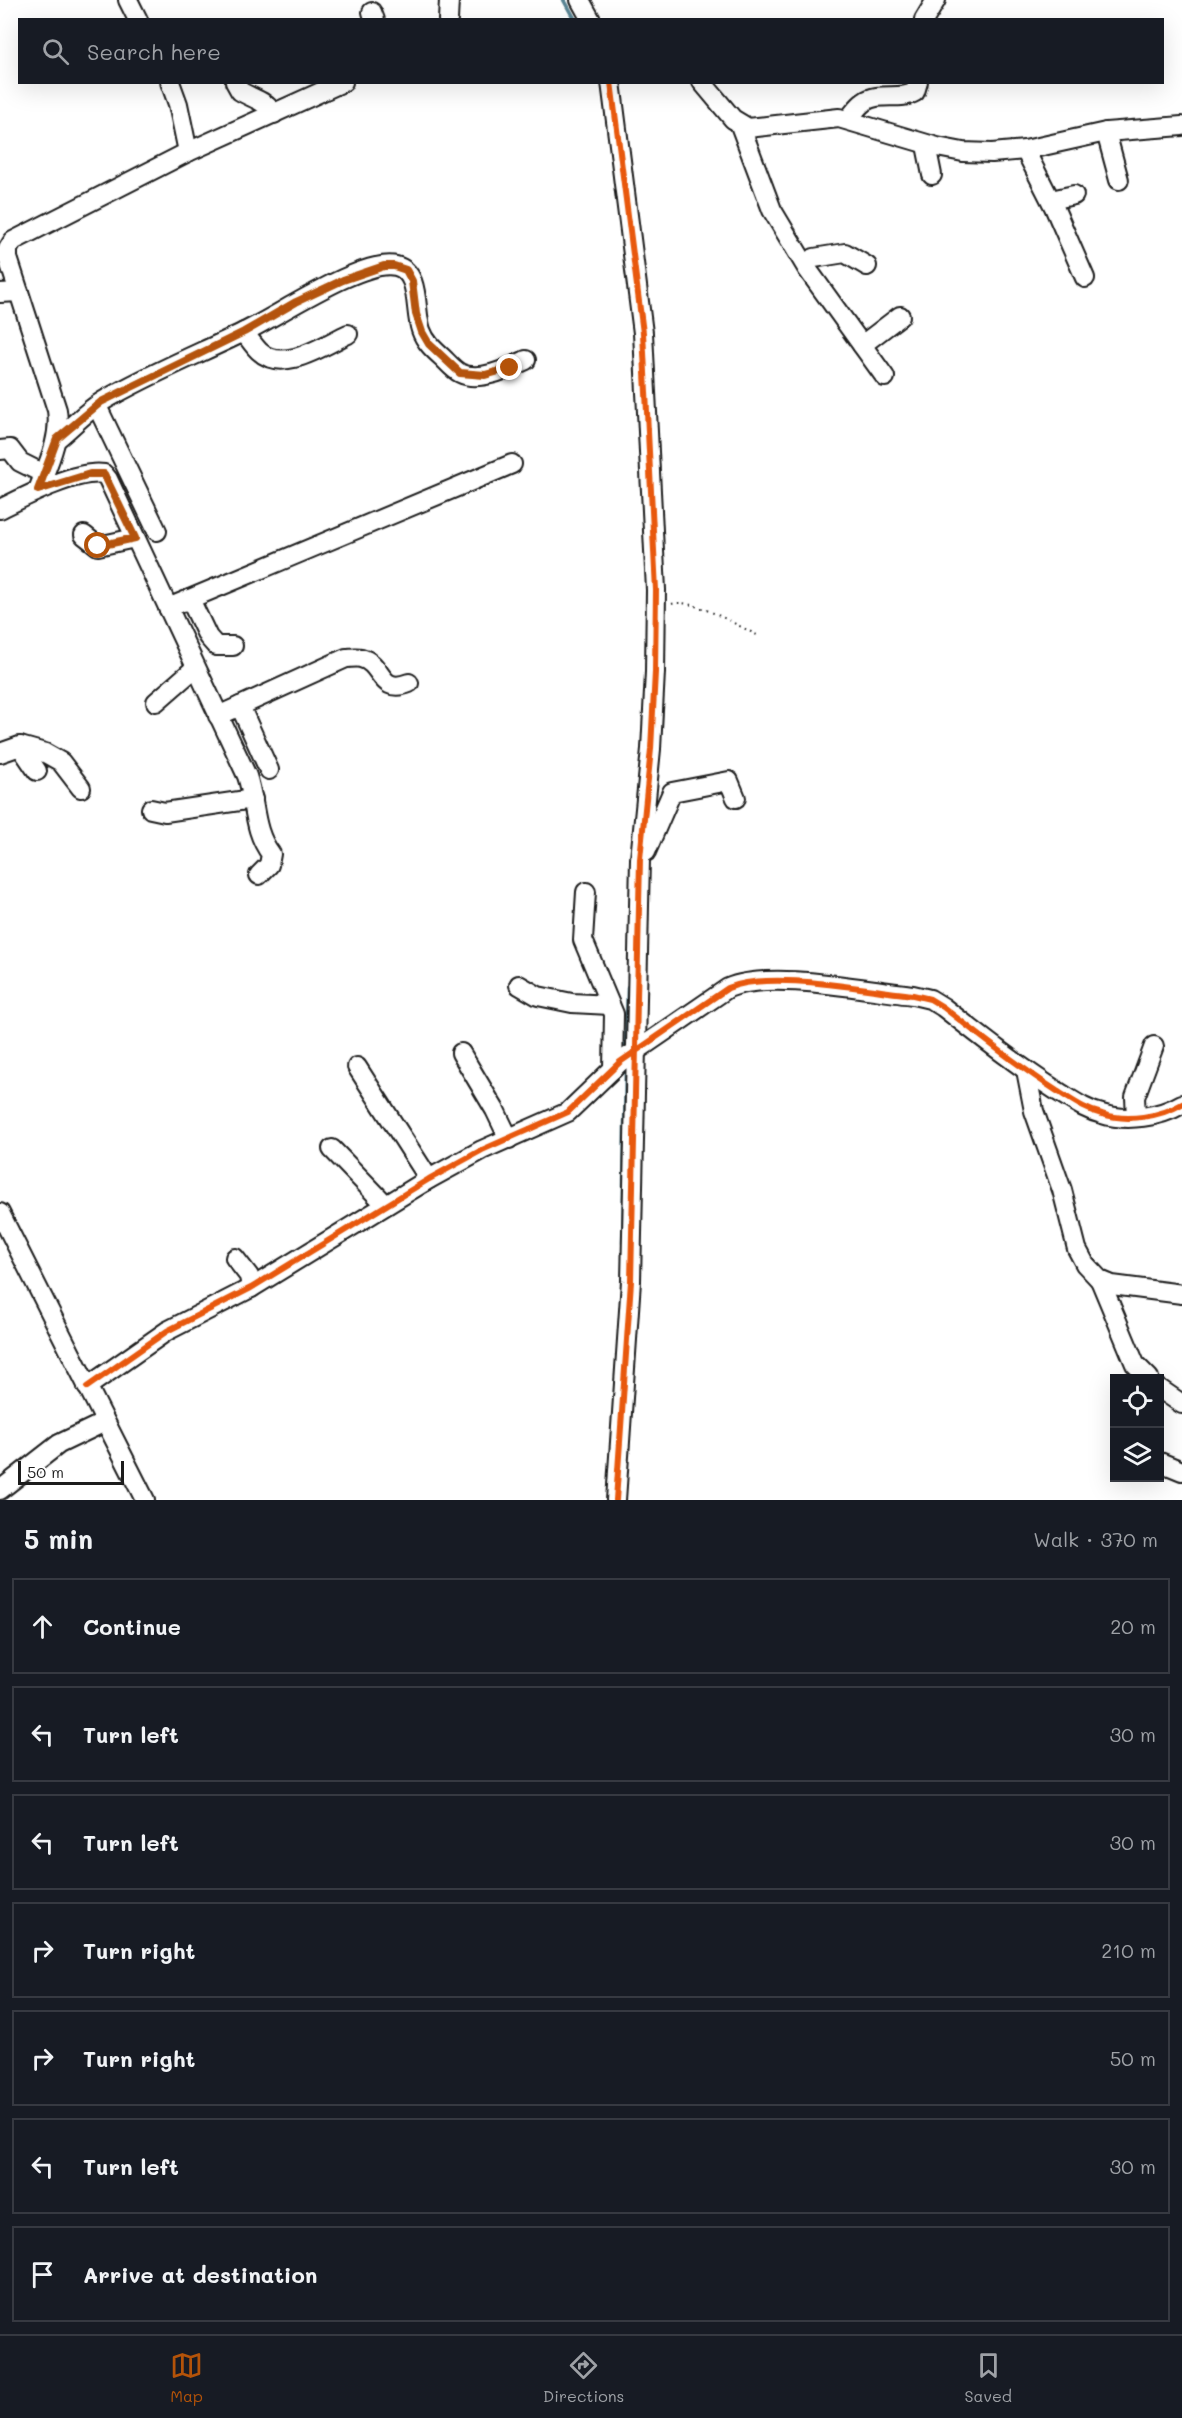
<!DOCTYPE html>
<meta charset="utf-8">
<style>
body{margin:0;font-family:Mali,sans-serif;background:#242831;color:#f1f3f6}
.controls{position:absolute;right:18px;bottom:18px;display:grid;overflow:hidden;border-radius:0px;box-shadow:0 6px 24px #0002}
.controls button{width:54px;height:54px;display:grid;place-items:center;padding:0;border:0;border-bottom:2px solid #363941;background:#171b24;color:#f1f3f6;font:30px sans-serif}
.scale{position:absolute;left:18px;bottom:15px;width:106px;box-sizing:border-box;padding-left:6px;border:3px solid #1c1c1c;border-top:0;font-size:16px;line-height:21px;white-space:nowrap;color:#1c1c1c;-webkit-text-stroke:4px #fff;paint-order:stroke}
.stop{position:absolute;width:18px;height:18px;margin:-14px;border:4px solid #b45309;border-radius:50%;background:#fff}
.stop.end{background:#b45309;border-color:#fff;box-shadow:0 2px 6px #0008}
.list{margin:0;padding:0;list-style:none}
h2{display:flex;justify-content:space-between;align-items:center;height:78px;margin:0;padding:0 24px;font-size:26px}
h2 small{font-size:20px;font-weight:400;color:#9ea1a6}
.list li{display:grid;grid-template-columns:39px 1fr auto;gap:18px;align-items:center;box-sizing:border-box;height:96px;margin:0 12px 12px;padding:0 12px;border:2px solid #363941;border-radius:0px}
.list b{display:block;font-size:22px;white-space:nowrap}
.list em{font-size:20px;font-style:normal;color:#9ea1a6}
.icon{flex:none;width:33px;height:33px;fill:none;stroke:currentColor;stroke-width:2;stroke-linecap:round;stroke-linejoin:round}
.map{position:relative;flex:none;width:1182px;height:1500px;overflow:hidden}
.search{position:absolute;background:#171b24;box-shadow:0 6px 24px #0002;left:18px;right:18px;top:18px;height:66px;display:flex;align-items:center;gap:15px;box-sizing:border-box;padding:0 21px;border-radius:0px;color:#9ea1a6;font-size:22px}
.sheet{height:834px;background:#171b24}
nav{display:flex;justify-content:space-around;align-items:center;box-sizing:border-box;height:84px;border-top:2px solid #363941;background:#171b24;font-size:16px;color:#9ea1a6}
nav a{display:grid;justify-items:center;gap:3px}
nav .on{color:#b45309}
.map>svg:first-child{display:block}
</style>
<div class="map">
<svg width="1182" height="1500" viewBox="0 0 1182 1500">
<rect width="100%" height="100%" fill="#fff"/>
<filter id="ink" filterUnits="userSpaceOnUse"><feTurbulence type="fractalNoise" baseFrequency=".0167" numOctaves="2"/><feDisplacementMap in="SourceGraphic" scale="12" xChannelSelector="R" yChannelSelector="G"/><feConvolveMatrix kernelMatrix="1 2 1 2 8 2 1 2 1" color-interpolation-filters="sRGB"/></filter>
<g filter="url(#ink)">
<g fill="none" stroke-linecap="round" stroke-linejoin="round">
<g stroke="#5a8594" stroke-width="4.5">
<polyline points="564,0 575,20"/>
<polyline points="626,1051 628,987"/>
<polyline points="623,1243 626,1065"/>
</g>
<defs>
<g id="minor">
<polyline points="128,0 138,20"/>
<polyline points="580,0 591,20"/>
<polyline points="372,12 375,20"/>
<polyline points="448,20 449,0"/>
<polyline points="924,20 936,0"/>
<polyline points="170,82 178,104 188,152"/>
<path d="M235,82l5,9c13,8 25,9 34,23"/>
<polyline points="611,82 643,333 656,590 655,672 651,749 640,859 631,1281 616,1500"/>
<polyline points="702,82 733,119 748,128 839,118 937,147 963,152 992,153 1025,150 1106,132 1182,126"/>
<path d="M848,119c5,-5 10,-13 16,-17 15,-11 36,-1 51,-10l3,-10"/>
<polyline points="740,125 772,210 808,270 885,377"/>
<polyline points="1106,132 1119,180"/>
<polyline points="926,145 932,175"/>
<polyline points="1025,150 1054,207 1085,278"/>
<polyline points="1051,200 1074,195"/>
<polyline points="814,258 845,253 867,266"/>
<polyline points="0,293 19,292"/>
<path d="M244,332c5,7 10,14 15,19 24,23 65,-6 89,-17"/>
<polyline points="862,345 900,316"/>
<polyline points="97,406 157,531"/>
<path d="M57,439c15,-12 29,-28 46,-38 44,-26 93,-46 139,-68 33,-15 120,-75 154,-67 25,6 18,45 25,64 4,12 13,20 22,28 5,5 11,12 17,15 19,10 49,-5 66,-13"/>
<polyline points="0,450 10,449 20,462 44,474"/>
<path d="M38,490c10,-26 23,-52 19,-80l-49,-152v-9l5,-8 175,-89 155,-70"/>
<path d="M0,509c26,-13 76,-39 104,-35l4,5 139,297c9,27 6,55 24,78l-2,11 -10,10"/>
<polyline points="84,535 98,546 135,538"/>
<polyline points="190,599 208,637 216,646 233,646"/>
<polyline points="168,608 512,464"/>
<polyline points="156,702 195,668"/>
<polyline points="240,706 269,770"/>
<path d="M218,716l128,-58c4,0 11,-1 15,0 23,6 17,37 48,25"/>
<polyline points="20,746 37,771"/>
<polyline points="0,753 20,746 45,753 61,762 81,788"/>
<polyline points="151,809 165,812 253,799"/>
<polyline points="646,852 672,792 729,781 736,798"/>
<polyline points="586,892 583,940 614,1014 613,1069"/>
<polyline points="519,985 538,996 572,1003 610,1005"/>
<polyline points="461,1053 495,1110 509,1139"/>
<polyline points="357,1067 429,1179"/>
<polyline points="1026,1070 1034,1111 1062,1190 1077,1249 1085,1264 1100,1280 1112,1285 1182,1294"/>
<polyline points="1136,1117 1135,1097 1154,1046"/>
<polyline points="332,1149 386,1205"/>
<polyline points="0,1213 145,1500"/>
<polyline points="235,1258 249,1276 251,1288"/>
<polyline points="1100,1280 1135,1364 1149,1378"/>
<path d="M87,1387l80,-56 84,-43 178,-109 53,-29 86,-38 52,-50 108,-74c42,-18 137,2 185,7l17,4 13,8c37,29 74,58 114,84 15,9 28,19 45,23 25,8 58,3 80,-10"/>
<polyline points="1160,1389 1182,1404"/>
<polyline points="1160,1462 1182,1471"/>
<polyline points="0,1490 59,1444 105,1422"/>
</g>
</defs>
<use href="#minor" stroke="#1c1c1c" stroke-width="22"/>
<path stroke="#1c1c1c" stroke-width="2" stroke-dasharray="1.5 4.5" stroke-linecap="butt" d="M672,604c19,-7 66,22 85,31"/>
<use href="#minor" stroke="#fff" stroke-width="18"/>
<defs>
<g id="cycleway">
<polyline points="611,82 643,333 656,590 655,672 651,749 640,859 631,1281 616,1500"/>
<path d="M87,1387l80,-56 84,-43 178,-109 53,-29 86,-38 52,-50 108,-74c42,-18 137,2 185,7l17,4 13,8c37,29 74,58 114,84 15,9 28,19 45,23 25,8 58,3 80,-10"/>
</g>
</defs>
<use href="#cycleway" stroke="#fff" stroke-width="10"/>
<use href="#cycleway" stroke="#e8590c" stroke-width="6"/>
</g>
</g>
<g fill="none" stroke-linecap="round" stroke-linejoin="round" filter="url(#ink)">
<polyline stroke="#b45309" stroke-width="8" points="98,546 135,538 104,474 90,474 38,490 57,439 101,402 244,332 296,302 343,280 384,266 394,266 406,270 412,281 416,314 422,332 429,344 460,373 485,375 510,368"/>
</g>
</svg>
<div class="controls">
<button><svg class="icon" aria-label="locate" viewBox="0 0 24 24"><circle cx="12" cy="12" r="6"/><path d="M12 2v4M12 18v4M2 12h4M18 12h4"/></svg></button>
<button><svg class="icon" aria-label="layers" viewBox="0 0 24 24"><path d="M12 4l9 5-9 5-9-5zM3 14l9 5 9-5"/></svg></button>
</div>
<div class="scale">50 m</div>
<div class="stop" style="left:98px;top:546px"></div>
<div class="stop end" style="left:510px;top:368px"></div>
<div class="search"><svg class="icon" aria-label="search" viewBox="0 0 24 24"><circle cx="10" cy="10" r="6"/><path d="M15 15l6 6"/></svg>Search here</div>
</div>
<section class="sheet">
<h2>5 min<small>Walk · 370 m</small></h2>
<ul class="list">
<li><svg class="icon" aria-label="ahead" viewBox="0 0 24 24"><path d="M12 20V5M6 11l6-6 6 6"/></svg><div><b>Continue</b></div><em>20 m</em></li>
<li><svg class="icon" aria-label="left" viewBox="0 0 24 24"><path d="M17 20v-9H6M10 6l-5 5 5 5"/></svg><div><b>Turn left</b></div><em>30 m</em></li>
<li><svg class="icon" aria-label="left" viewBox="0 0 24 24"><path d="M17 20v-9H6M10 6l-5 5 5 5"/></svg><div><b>Turn left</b></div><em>30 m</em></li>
<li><svg class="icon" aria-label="right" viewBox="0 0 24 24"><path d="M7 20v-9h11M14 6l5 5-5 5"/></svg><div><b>Turn right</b></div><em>210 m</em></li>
<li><svg class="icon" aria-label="right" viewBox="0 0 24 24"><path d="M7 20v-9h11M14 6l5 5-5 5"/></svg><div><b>Turn right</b></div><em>50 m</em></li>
<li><svg class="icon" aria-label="left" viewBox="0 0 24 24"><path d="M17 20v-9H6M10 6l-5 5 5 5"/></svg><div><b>Turn left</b></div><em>30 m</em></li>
<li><svg class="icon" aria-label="arrive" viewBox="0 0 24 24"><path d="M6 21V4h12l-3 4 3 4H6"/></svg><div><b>Arrive at destination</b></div></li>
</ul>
</section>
<nav>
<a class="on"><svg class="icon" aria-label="map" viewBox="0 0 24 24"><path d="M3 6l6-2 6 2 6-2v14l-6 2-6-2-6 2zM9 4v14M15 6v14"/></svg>Map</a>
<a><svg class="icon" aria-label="directions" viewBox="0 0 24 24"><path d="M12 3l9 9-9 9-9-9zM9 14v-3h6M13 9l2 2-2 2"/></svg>Directions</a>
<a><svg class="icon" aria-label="saved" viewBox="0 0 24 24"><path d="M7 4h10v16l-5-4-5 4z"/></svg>Saved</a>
</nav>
